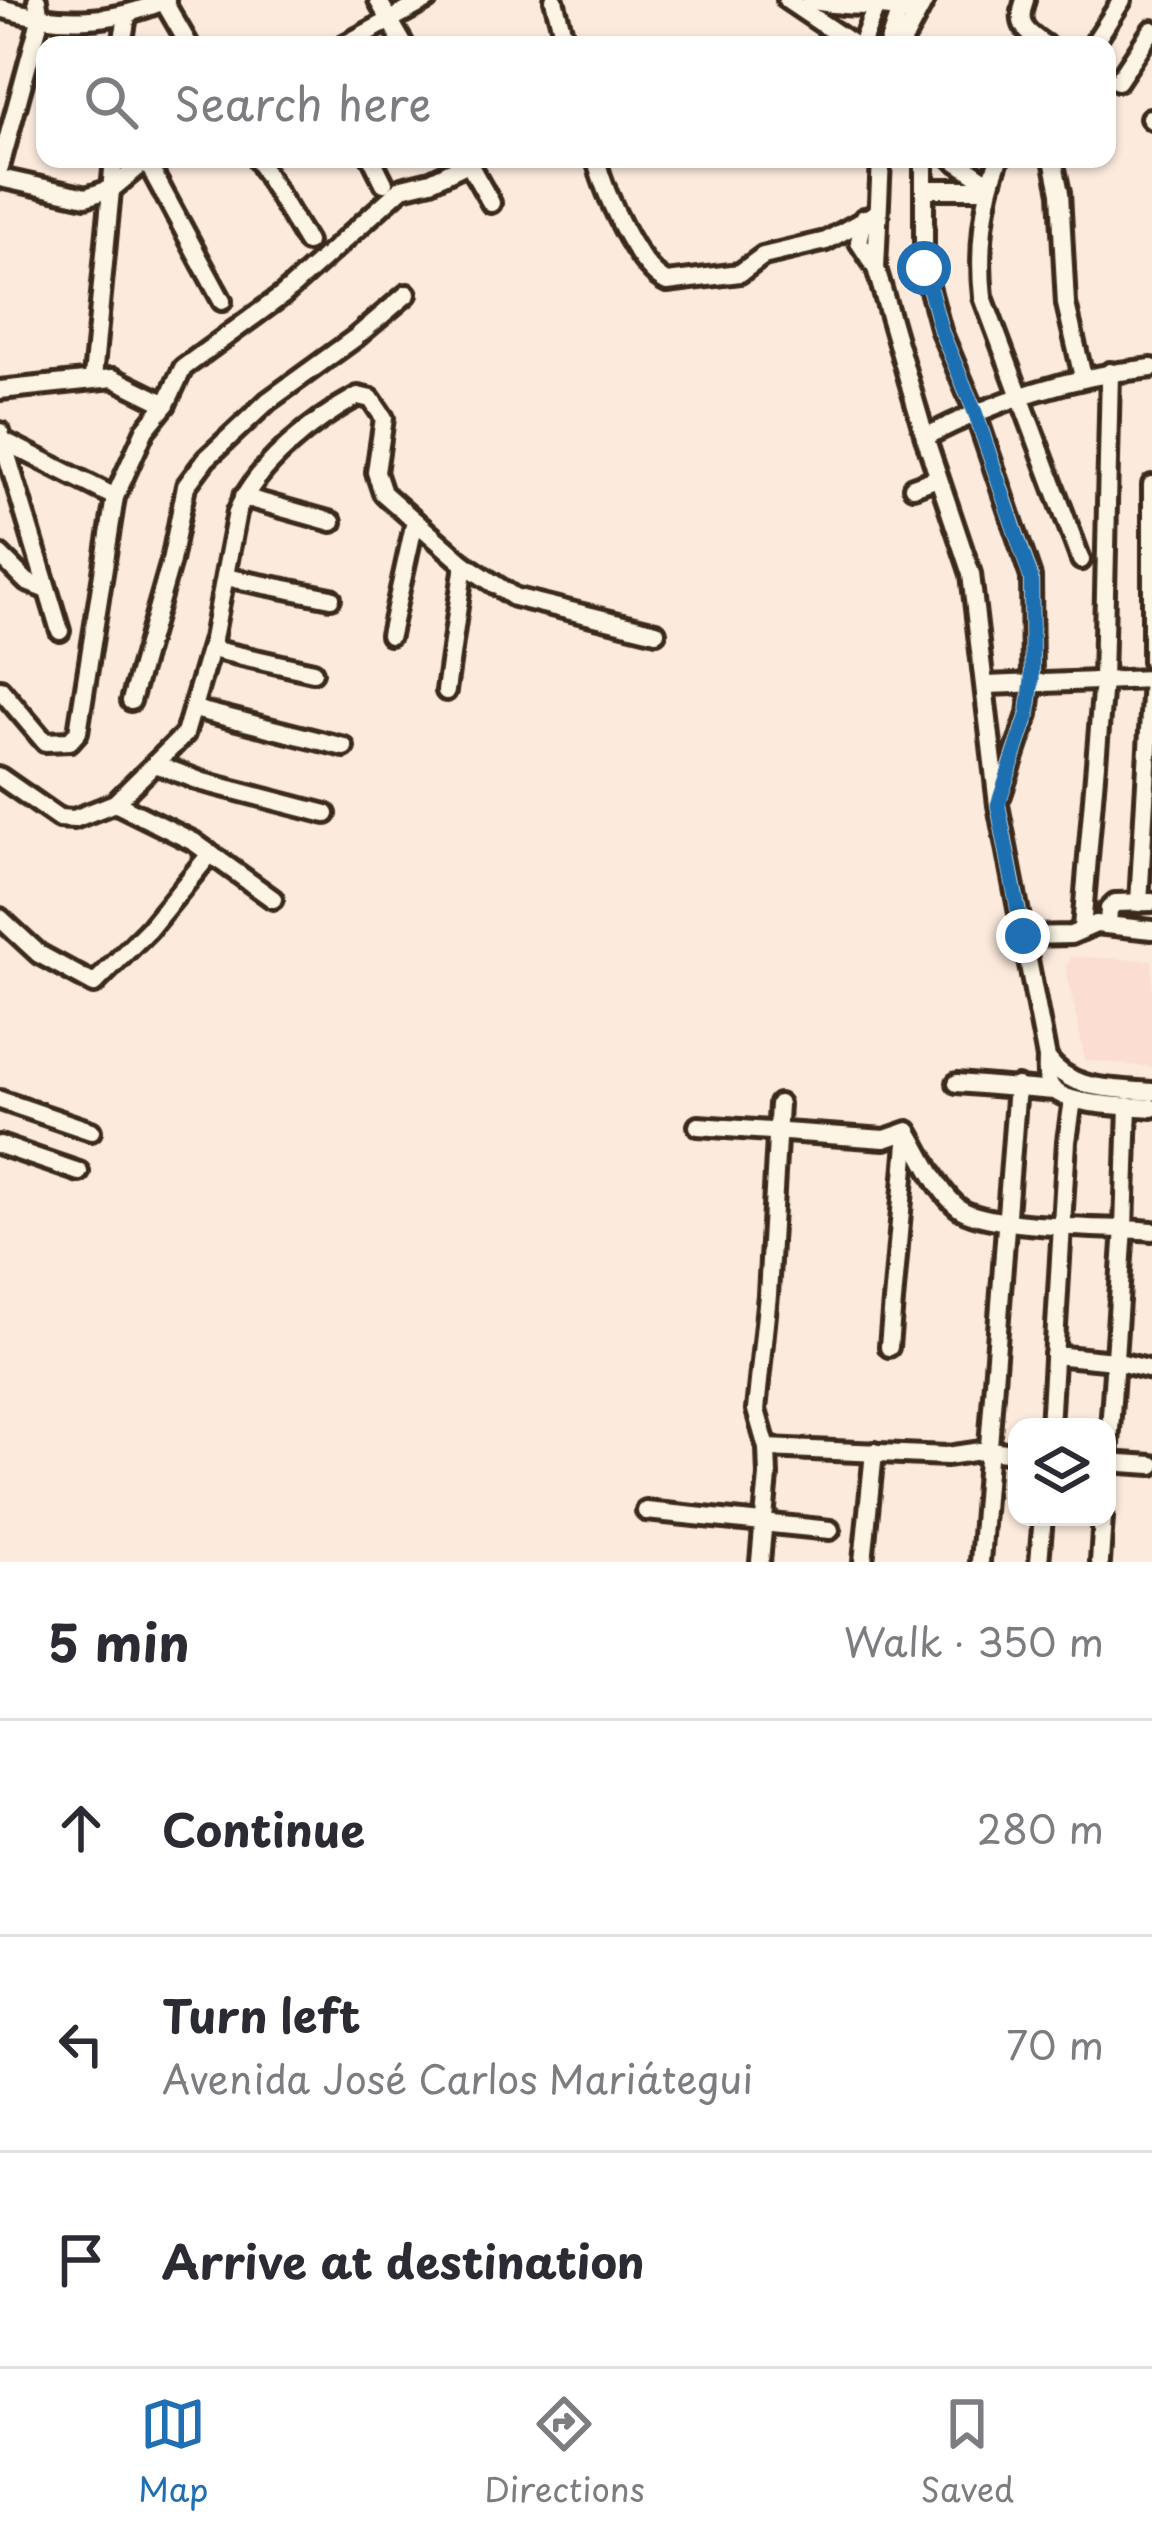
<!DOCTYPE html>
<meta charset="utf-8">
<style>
body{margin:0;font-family:"Playpen Sans",sans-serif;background:#f7f7f7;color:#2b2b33}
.controls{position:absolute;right:36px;bottom:36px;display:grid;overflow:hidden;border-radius:24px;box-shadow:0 3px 9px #0004}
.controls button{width:108px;height:108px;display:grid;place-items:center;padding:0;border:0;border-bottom:3px solid #e1e1e2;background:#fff;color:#2b2b33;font:60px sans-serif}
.stop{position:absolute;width:36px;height:36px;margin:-27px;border:9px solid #1f6fb2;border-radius:50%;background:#fff}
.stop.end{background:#1f6fb2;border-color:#fff;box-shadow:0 3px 12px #0008}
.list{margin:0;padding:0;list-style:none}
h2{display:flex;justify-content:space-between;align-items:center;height:156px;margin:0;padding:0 48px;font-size:51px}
h2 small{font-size:39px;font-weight:400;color:#7c7c81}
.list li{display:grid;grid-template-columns:78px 1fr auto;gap:36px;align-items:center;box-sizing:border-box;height:216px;padding:0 48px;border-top:3px solid #e1e1e2}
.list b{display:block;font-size:45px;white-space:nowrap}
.list p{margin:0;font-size:39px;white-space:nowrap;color:#7c7c81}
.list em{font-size:39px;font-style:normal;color:#7c7c81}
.icon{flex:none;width:66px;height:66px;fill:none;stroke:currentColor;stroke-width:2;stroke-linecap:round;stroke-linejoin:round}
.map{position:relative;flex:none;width:1152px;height:1562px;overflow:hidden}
.search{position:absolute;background:#fff;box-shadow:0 3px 9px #0004;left:36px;right:36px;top:36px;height:132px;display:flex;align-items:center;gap:30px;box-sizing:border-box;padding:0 42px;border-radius:24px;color:#7c7c81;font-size:45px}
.sheet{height:804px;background:#fff}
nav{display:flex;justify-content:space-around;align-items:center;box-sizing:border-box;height:168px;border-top:3px solid #e1e1e2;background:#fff;font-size:33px;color:#7c7c81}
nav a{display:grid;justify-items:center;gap:6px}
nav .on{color:#1f6fb2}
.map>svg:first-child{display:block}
</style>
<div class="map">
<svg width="1152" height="1562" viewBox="0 0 1152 1562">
<rect width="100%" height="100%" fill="#fceadc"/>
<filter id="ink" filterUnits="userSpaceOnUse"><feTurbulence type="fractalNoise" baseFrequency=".00833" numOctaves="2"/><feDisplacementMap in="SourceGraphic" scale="24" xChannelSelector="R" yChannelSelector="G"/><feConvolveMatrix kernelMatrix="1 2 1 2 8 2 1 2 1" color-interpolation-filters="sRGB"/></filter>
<g filter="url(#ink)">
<polygon fill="#fbddd1" points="1072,957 1152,960 1152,1067 1085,1060 1066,967"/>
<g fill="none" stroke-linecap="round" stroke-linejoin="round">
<defs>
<g id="minor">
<polyline points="163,0 189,45"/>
<polyline points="378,0 404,45"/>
<polyline points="554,0 566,45"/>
<polyline points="787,0 854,45"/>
<path d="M811,0c35,10 71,1 105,15"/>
<path d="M1025,0c-9,25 0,31 20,45"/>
<path d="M0,8c58,17 111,16 166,-8"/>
<polyline points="122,45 127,16"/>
<polyline points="344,45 427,0"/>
<polyline points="861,45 876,6"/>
<polyline points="888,45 903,1"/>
<polyline points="901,45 925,0"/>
<polyline points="1093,45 1122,0"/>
<polyline points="1118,81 1152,30"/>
<polyline points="1150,118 1152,120"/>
<polyline points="257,159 307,242"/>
<polyline points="372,159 384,183"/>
<polyline points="466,159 491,203"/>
<path d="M596,159c8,33 41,109 71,123l73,-9 23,-17 63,-15 52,-29"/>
<path d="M881,159l-5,109 49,169 46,137 27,231 49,253c0,10 -2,22 5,30 15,18 76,18 100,20"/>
<polyline points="924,159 924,268 941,331 975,412 1031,577 1032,681 1028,714 1001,795"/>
<polyline points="953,159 990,184"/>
<path d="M999,159c-16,41 -21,94 -16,138l98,263"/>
<polyline points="1053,159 1060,193 1066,304 1083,377"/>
<polyline points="146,160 222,301"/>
<polyline points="0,167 40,20 37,0"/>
<polyline points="0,178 86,197 113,188 148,159"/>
<polyline points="924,189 989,189"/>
<polyline points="864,218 859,242 876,268"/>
<polyline points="93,378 114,159"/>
<polyline points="0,390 113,378 166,404"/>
<polyline points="0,432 60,631"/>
<path d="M925,437c73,-37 145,-61 227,-69"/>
<polyline points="0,439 115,497"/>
<polyline points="1152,485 1152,661"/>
<polyline points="913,487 938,478"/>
<polyline points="243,497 332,522"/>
<polyline points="0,555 27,582 47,590"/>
<polyline points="225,577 331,598"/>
<polyline points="390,635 415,521"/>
<polyline points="211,649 313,672"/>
<polyline points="986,685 1152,679"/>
<polyline points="0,689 45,742 70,741 78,732 115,497 145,430 166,404 183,368 283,295 402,188 431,181 468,163"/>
<polyline points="446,691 464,564"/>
<polyline points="131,701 171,561 186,486 206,459 268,401 355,338 407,294"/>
<polyline points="194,709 344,747"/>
<polyline points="155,764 203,782 326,814"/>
<path d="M0,777l59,41 15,1 41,-16 70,-69 28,-95 24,-127c20,-48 77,-92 121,-116l13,3 13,19 -8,54 7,21 81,71 50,33 142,35"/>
<polyline points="115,803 194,842 273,899"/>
<polyline points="1139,903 1152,680"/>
<polyline points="0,918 39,954 94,984 149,929 210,854"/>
<polyline points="1108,924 1109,909 1115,903 1152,902"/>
<polyline points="1082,928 1103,681 1110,372"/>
<polyline points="1023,936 1071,935 1096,924 1152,930"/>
<path d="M1047,1058c24,34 67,30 105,34"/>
<polyline points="957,1083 1054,1091"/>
<polyline points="0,1100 91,1131"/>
<path d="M698,1126l187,13 23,-8c14,23 29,60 51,77 27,21 154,19 193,23"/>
<polyline points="0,1145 79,1172"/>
<polyline points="889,1347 908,1132"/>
<polyline points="1054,1355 1114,1361 1152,1370"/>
<polyline points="1050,1427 1067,1141 1073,1100"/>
<polyline points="767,1448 947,1456 987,1450 1017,1453"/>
<polyline points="1107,1462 1152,1465"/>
<polyline points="1107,1473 1124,1228 1128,1106"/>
<polyline points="646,1511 830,1530"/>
<polyline points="760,1562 768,1476 767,1448 756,1410 768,1295 779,1104"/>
<polyline points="863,1562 874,1452"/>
<polyline points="980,1562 1017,1086"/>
<polyline points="1039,1562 1043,1517"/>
<polyline points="1100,1562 1103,1517"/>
</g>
</defs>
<use href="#minor" stroke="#3b2a1e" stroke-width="26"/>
<use href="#minor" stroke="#fcf5e5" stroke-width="16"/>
</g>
</g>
<g fill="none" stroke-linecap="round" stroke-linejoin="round" filter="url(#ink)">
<polyline stroke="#1f6fb2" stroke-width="15" points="924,268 941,331 975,412 1031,578 1032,680 1028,714 998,805 1023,936"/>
</g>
</svg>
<div class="controls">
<button><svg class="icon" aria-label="layers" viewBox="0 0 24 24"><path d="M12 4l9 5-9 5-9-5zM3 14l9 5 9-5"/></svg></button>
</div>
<div class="stop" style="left:924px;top:268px"></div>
<div class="stop end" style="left:1023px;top:936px"></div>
<div class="search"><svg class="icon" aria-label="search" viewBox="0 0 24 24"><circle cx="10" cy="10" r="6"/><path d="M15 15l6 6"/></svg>Search here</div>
</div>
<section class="sheet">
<h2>5 min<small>Walk · 350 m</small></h2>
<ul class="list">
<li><svg class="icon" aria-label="ahead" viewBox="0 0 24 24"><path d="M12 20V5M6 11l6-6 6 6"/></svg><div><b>Continue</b></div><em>280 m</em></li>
<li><svg class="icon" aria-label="left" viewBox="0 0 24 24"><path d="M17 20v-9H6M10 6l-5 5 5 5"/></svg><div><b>Turn left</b><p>Avenida José Carlos Mariátegui</p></div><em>70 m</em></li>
<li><svg class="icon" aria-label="arrive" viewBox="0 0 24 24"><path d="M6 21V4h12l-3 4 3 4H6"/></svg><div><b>Arrive at destination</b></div></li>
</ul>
</section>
<nav>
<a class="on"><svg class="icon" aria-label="map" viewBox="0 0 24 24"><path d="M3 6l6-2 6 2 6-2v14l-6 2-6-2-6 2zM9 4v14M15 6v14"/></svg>Map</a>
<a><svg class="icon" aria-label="directions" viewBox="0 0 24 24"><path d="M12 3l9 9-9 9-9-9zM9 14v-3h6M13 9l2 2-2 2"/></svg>Directions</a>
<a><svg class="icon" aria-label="saved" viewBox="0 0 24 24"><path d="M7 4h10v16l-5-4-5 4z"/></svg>Saved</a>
</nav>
